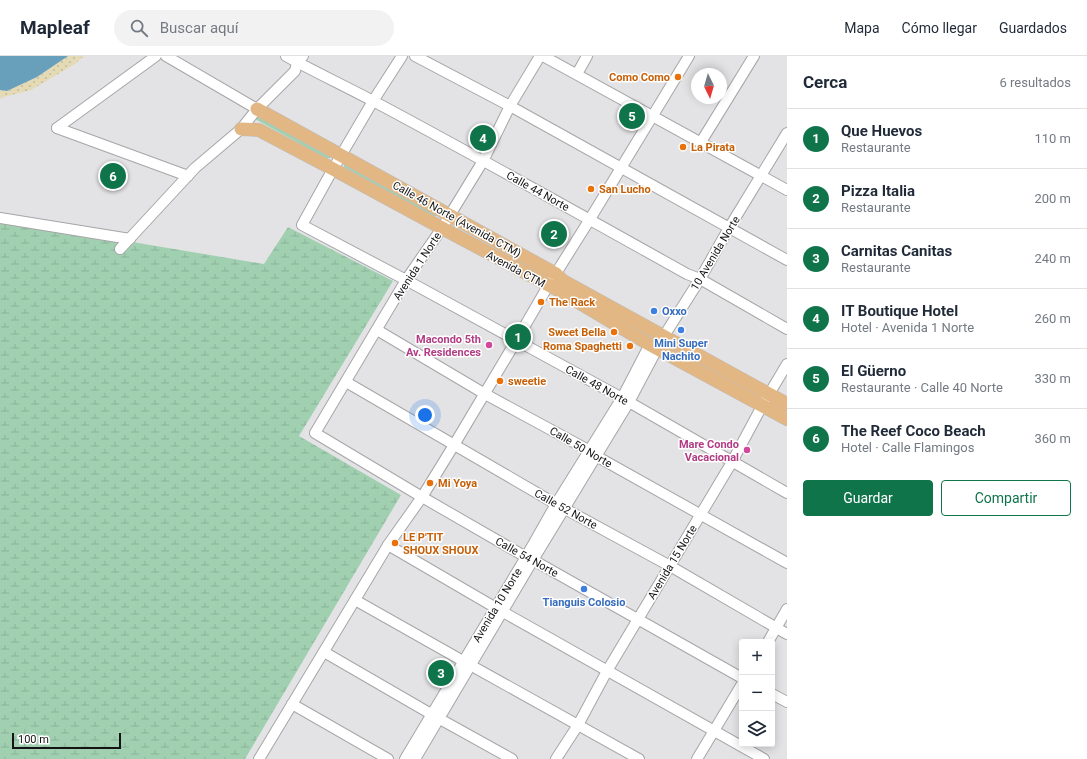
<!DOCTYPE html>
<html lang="es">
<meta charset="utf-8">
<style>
body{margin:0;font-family:Roboto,sans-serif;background:#f2f2f3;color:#1f2937}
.controls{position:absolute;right:12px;bottom:12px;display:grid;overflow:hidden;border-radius:4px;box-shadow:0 2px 10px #0003}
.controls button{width:36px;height:36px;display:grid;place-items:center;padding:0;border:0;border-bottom:1px solid #e0e1e3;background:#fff;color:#1f2937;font:20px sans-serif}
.compass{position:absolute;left:691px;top:12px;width:36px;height:36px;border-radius:50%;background:#fff;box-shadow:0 2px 10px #0003;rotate:175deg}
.scale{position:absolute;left:12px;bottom:10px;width:109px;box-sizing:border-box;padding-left:4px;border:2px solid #141415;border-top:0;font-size:11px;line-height:14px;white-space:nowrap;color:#141415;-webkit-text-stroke:3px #fff;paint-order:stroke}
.you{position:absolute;left:425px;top:359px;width:14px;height:14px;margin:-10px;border:3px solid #fff;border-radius:50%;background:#1a73e8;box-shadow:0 0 0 6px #1a73e833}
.badge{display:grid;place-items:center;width:26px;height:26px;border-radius:50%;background:#10744b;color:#fff;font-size:13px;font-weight:700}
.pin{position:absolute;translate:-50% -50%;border:2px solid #fff;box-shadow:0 1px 4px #0006}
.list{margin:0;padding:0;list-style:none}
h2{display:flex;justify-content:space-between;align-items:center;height:52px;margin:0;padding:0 16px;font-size:17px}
h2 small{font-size:13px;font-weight:400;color:#747a83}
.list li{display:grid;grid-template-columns:26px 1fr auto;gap:12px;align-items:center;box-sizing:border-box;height:60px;padding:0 16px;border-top:1px solid #e0e1e3}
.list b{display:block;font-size:15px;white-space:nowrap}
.list p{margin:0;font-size:13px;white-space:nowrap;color:#747a83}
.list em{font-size:13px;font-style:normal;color:#747a83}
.actions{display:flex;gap:8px;padding:12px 16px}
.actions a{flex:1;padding:9px 0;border:1px solid #10744b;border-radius:4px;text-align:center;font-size:14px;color:#10744b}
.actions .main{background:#10744b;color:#fff}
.icon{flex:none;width:22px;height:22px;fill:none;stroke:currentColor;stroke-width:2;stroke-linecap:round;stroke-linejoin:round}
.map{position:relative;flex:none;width:787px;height:703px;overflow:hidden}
header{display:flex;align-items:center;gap:24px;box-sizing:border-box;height:56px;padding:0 20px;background:#fff;border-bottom:1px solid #e0e1e3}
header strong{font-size:19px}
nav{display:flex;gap:22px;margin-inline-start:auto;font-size:14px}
.search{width:280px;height:36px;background:#f2f2f3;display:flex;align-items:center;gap:10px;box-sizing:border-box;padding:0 14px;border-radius:22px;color:#747a83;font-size:15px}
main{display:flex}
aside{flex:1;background:#fff}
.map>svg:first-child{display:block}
</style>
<header>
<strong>Mapleaf</strong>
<div class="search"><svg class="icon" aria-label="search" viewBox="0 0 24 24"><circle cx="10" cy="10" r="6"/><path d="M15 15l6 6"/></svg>Buscar aquí</div>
<nav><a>Mapa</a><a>Cómo llegar</a><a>Guardados</a></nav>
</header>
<main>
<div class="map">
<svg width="787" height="703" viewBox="0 0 787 703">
<defs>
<pattern id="wetland-marsh" width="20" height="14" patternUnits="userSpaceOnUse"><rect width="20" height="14" fill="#a1d0b1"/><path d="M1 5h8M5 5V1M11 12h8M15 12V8" fill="none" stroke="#8ab297"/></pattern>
<pattern id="sand-dots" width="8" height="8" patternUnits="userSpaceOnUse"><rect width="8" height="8" fill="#e4dab5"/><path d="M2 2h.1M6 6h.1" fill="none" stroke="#c3ba9b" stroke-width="1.8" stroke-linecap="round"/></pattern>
</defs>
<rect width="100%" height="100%" fill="#e3e3e5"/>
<g fill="#a1d0b1">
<polygon points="256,59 331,100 330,102 326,102 255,63"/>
<polygon points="347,108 437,159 434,161 344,111 344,109"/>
</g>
<polygon fill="url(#wetland-marsh)" points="0,164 264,208 288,171 393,225 299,380 401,439 245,703 0,703"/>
<polygon fill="url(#sand-dots)" points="68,0 84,0 75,8 31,34 0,42 0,34 7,35 37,21"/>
<polygon fill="#68a0bb" points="0,0 68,0 37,21 7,35 0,34"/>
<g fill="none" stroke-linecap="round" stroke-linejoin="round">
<defs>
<g id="minor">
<polyline points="166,0 257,53"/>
<path d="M286,0c29,16 59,30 89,46 105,56 208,114 312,172l13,5 87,50"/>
<polyline points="402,0 373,45 333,113 302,169 406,224 622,342 787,437"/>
<polyline points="415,0 510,50 787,204"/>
<polyline points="540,0 510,50 483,105 442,172 406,224 315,377 422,441 526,501 533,504 742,622"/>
<polyline points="543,0 787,134"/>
<polyline points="577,18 587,0"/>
<polyline points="57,72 188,120"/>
<polyline points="57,72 156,0"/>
<polyline points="701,86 754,0"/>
<polyline points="0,162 130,183"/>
<polyline points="120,193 195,112 241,73 257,53 295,15 297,6 303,0"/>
<polyline points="377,274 485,338 590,395 596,400 787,507"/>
<polyline points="346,326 556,448 670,510 787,578"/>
<polyline points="388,489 496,552 764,703"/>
<polyline points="355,544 463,605 639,703"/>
<polyline points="768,586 787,553"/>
<polyline points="324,596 438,662 512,703"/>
<polyline points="772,638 787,646"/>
<polyline points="292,648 388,703"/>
<polyline points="259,703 388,489 422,441 454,389 516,285 548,230 590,163 689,0"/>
<polyline points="405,703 526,501 556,448 622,342 650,288"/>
<polyline points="415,703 533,504 629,346 664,280 700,223 729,172 787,77"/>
<polyline points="556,703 578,669 607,615 732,406 762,350 787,308"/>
<polyline points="697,703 742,628"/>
</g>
<g id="major">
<polyline points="257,53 556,218 563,225 787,348"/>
<polyline points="241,73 259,74 333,113 442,172 558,234 647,287 787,363"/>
</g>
</defs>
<use href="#minor" stroke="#a6a6a8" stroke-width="12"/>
<use href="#major" stroke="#bdbdbd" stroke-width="14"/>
<use href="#minor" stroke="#fff" stroke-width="10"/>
<use href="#major" stroke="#e2b783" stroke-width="13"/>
</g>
<g fill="#e8710a" stroke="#fff" stroke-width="1.5">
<circle cx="678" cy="21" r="4"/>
<circle cx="683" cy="91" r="4"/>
<circle cx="591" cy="133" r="4"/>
<circle cx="541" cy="246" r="4"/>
<circle cx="614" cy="276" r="4"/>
<circle cx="630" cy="290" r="4"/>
<circle cx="500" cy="325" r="4"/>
<circle cx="430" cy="427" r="4"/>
<circle cx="395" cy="487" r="4"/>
</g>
<g fill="#3f7fe0" stroke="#fff" stroke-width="1.5">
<circle cx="654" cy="255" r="4"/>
<circle cx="681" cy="274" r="4"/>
<circle cx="584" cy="533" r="4"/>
</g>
<g fill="#d1479c" stroke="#fff" stroke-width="1.5">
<circle cx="489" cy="289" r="4"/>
<circle cx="747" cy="394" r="4"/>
</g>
<g text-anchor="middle" stroke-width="3" stroke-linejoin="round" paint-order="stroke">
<g font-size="11" font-weight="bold" fill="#c56008" stroke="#fff" text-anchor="start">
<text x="670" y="25" text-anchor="end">Como Como</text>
<text x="691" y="95">La Pirata</text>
<text x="599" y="137">San Lucho</text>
<text x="549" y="250">The Rack</text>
<text x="606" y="280" text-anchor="end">Sweet Bella</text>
<text x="622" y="294" text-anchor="end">Roma Spaghetti</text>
<text x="508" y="329">sweetie</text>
<text x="438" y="431">Mi Yoya</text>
<text x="403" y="485">LE P'TIT<tspan x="403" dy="13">SHOUX SHOUX</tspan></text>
</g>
<g font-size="11" fill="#141415" stroke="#fff">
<text transform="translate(538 135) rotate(29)" y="4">Calle 44 Norte</text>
<text transform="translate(457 163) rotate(29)" y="4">Calle 46 Norte (Avenida CTM)</text>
<text transform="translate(715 197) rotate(-59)" y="4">10 Avenida Norte</text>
<text transform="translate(417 210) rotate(-57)" y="4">Avenida 1 Norte</text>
<text transform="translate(516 213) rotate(28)" y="4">Avenida CTM</text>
<text transform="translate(597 329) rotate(29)" y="4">Calle 48 Norte</text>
<text transform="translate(581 391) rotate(30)" y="4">Calle 50 Norte</text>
<text transform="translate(566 453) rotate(29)" y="4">Calle 52 Norte</text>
<text transform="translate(527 501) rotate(29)" y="4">Calle 54 Norte</text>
<text transform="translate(672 506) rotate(-59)" y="4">Avenida 15 Norte</text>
<text transform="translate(497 549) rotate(-59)" y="4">Avenida 10 Norte</text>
</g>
<g font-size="11" font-weight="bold" fill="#366cbe" stroke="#fff">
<text x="662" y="259" text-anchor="start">Oxxo</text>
<text x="681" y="291">Mini Super<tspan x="681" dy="13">Nachito</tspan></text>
<text x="584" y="550">Tianguis Colosio</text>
</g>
<g font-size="11" font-weight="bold" fill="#b23c85" stroke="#fff" text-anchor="end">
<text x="481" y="287">Macondo 5th<tspan x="481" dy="13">Av. Residences</tspan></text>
<text x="739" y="392">Mare Condo<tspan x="739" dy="13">Vacacional</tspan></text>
</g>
</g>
</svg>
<div class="controls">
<button>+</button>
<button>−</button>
<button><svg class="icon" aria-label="layers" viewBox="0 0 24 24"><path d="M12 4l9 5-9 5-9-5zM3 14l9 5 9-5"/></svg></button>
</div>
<svg class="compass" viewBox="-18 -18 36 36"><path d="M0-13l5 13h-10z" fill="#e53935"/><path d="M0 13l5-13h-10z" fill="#747a83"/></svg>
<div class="scale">100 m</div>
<div class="you"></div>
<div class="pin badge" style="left:518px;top:281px">1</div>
<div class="pin badge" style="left:554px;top:178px">2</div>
<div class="pin badge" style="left:441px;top:617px">3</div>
<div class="pin badge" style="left:483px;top:82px">4</div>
<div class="pin badge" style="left:632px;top:60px">5</div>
<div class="pin badge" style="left:113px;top:120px">6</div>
</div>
<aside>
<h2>Cerca<small>6 resultados</small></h2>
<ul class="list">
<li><span class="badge">1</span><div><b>Que Huevos</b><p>Restaurante</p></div><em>110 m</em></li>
<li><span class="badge">2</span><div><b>Pizza Italia</b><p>Restaurante</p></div><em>200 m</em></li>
<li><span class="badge">3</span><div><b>Carnitas Canitas</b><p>Restaurante</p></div><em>240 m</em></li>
<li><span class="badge">4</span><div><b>IT Boutique Hotel</b><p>Hotel · Avenida 1 Norte</p></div><em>260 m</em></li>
<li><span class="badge">5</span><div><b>El Güerno</b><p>Restaurante · Calle 40 Norte</p></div><em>330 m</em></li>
<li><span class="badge">6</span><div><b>The Reef Coco Beach</b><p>Hotel · Calle Flamingos</p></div><em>360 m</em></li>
</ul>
<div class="actions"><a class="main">Guardar</a><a>Compartir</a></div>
</aside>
</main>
